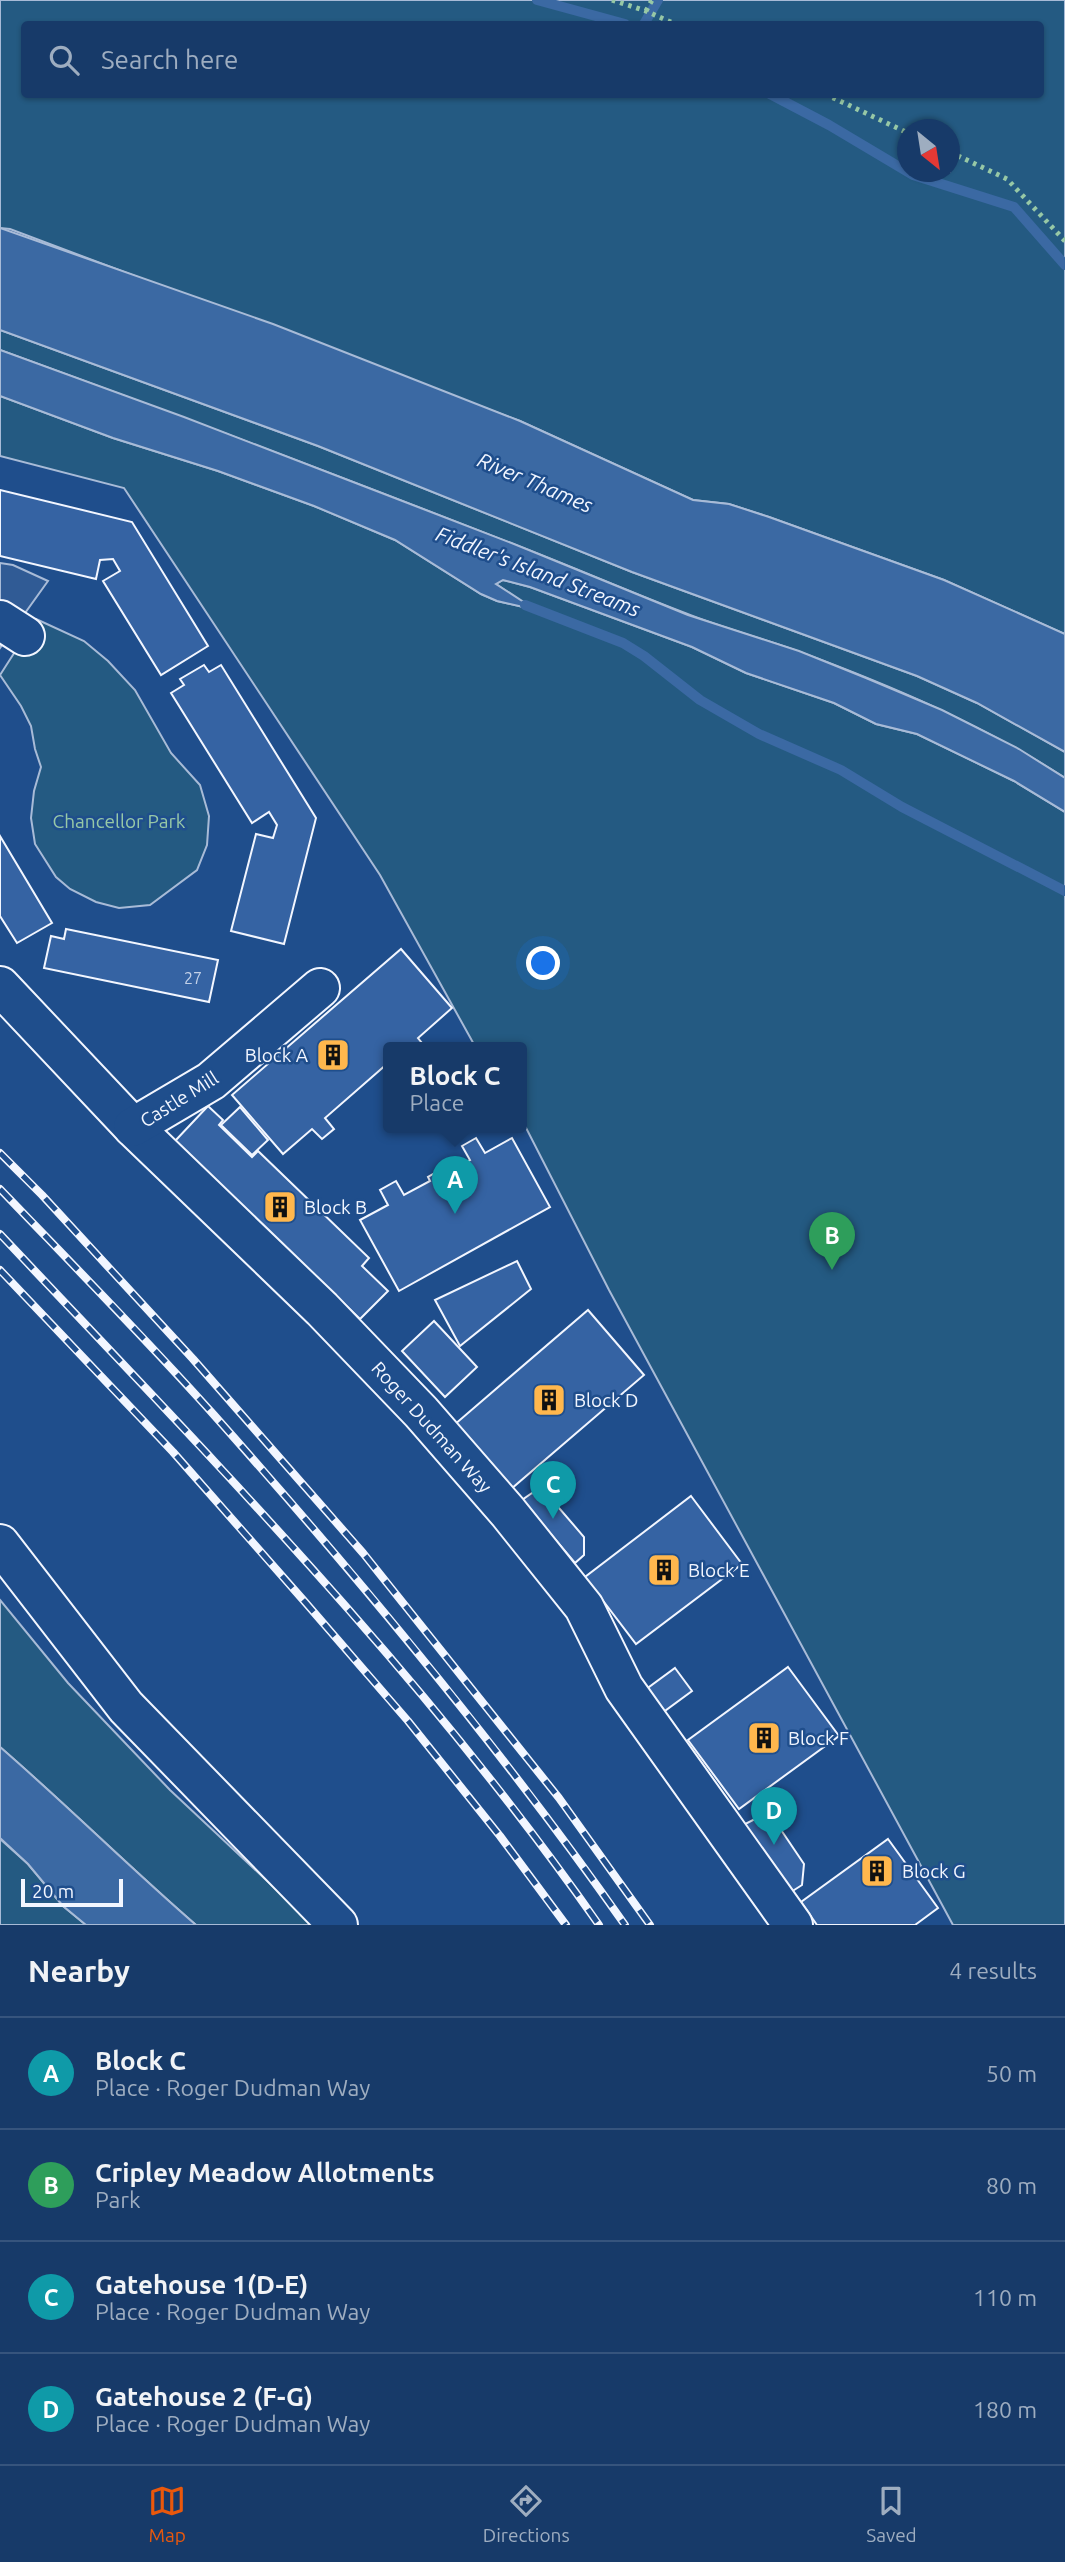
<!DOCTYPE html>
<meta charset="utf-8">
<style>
body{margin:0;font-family:Ubuntu,sans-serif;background:#244571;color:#f1f3f6}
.compass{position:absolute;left:897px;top:119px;width:63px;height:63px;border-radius:50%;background:#173a69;box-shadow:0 2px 5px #0004;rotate:150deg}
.scale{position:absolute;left:21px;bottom:18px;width:102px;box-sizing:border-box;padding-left:7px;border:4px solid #f2f6ff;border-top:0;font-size:19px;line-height:24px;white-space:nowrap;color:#f2f6ff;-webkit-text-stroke:5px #1f4e8c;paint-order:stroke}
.you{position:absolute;left:544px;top:964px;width:24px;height:24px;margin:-18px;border:5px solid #fff;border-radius:50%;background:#1a73e8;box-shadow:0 0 0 10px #1a73e833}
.badge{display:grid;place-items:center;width:46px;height:46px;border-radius:50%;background:#ea580c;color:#fff;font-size:23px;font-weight:700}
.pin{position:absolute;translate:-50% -58px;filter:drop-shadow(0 2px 4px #0008)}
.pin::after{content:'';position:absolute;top:37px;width:24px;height:21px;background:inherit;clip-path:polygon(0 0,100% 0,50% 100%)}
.popup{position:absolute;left:383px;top:1042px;width:144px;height:91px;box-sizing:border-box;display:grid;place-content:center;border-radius:7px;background:#173a69;filter:drop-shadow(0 2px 5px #0005);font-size:23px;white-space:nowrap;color:#9eadc0}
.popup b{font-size:26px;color:#f1f3f6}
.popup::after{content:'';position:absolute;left:50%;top:100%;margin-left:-14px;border:14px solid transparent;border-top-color:#173a69}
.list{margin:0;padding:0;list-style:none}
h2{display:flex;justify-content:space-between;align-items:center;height:91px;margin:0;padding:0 28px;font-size:30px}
h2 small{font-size:23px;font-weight:400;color:#9eadc0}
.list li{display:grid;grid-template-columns:46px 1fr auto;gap:21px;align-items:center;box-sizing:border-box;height:112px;padding:0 28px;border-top:2px solid #36547d}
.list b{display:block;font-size:26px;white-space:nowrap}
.list p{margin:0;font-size:23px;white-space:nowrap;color:#9eadc0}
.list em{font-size:23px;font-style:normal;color:#9eadc0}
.icon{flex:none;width:38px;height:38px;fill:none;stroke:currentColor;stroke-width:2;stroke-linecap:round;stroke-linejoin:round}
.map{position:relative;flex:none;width:1065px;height:1925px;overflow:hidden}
.search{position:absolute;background:#173a69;box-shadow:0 2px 5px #0004;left:21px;right:21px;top:21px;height:77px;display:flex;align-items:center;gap:18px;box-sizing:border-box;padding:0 24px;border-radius:7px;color:#9eadc0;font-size:26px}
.sheet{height:539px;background:#173a69}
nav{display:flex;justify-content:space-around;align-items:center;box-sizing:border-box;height:98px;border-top:2px solid #36547d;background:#173a69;font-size:19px;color:#9eadc0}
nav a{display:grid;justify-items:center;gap:4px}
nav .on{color:#ea580c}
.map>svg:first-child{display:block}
</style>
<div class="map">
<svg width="1065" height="1925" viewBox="0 0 1065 1925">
<rect width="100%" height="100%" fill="#1f4e8c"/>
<g fill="#245a82" stroke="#a8bbd7" stroke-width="2" fill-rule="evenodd">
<path d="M0,0h1065v634l-121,-54 -175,-63 -40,-13 -36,-4 -173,-79 -510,-192 -10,-1zM24,24h1016v70h-1016zM908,130h42v42h-42z"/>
<path d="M0,330l318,116 314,126 285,104 60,27 88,49v26c-82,-53 -173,-92 -265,-126 -38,-14 -78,-24 -115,-39 -58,-22 -114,-47 -172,-69 -170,-67 -341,-131 -513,-194z"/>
<polygon points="0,396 113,438 218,471 314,506 395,540 481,594 497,601 533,609 496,584 503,580 530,587 692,647 746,673 834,703 876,724 917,734 1014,781 1065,812 1065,1925 953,1925 609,1290 522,1120 522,1048 476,1048 380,875 124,488 0,456"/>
<polygon points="36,619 84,641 108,661 135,690 171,753 200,785 209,816 207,845 197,870 150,905 119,908 96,902 70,889 56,877 35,844 31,818 34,791 41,767 35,749 31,726 21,706 0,675"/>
<path d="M0,1600l68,83 102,107 144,135h-118c-67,-58 -129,-120 -196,-178z"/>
<polygon points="0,1839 28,1864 63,1906 86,1925 0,1925"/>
</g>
<polygon fill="#305b95" stroke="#a8bbd7" stroke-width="2" points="0,563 13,565 48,581 0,648"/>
<g fill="#3b69a3" stroke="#a8bbd7" stroke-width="2">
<polygon points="0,228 273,324 520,421 693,500 729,504 769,517 944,580 1065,634 1065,752 977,703 917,676 632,572 318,446 0,330"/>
<polygon points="0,350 184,417 514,544 688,615 799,651 866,678 942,710 1019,749 1065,778 1065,812 1014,781 917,734 876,724 834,703 746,673 692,647 530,587 503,580 496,584 536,610 497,601 481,594 395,540 314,506 218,471 113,438 0,396"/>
<path d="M0,1747c67,58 129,120 196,178h-110l-23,-19 -35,-42 -28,-26z"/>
</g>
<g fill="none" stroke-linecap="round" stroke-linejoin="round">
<g stroke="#3b69a3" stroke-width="10">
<polyline points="537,0 625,24"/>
<polyline points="644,24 658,0"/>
<polyline points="770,94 829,125 913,175 1014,207 1065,265"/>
<polyline points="525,605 623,643 644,656 700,700 759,734 841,770 902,807 1065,891"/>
</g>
</g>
<g fill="#3563a3" stroke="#f2f6ff" stroke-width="2">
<polygon points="0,490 132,522 208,646 161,675 103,581 120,571 113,559 100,560 96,579 0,556"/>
<polygon points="204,665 209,672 221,665 316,818 284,944 231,931 256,834 273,838 277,825 269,812 252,823 171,693 184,685 180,679"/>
<polygon points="0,836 52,923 17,943 0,916"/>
<polygon points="66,929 218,960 209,1002 44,968 51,936 64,939"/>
<polygon points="401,949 452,1008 418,1038 426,1048 388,1048 388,1063 325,1118 334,1129 322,1139 312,1129 283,1154 232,1095"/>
<polygon points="208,1106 223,1120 219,1125 252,1157 258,1151 369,1258 362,1266 388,1291 360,1319 175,1141"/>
<polygon points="240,1107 268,1140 252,1155 221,1125"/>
<polygon points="476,1138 485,1153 512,1138 550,1207 399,1291 360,1220 388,1205 380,1190 396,1181 404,1195 430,1181 428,1177 440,1170 443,1175 470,1160 462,1146"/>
<polygon points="517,1261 531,1289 460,1346 435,1300"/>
<polygon points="588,1310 644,1375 511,1489 454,1425"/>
<polygon points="434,1321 477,1367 445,1397 402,1351"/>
<polygon points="532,1493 547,1494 584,1537 584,1555 575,1563 522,1500"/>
<polygon points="691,1496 742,1564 636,1644 585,1577"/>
<polygon points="788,1667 839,1736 739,1809 688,1740"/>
<polygon points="675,1668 692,1691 662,1713 645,1690"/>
<polygon points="773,1818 804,1864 802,1885 791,1892 743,1825 755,1819"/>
<polygon points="888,1839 938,1908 915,1925 817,1925 801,1902"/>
</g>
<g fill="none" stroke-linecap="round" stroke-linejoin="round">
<defs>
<g id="minor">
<polyline points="0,620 25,636"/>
<polyline points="0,986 133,1127 322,1309 421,1412 508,1512 584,1607 624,1688 793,1925"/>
<polyline points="133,1127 211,1081 320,988"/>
<polyline points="0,1544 126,1707 338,1925"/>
</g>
</defs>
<use href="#minor" stroke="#f2f6ff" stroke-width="42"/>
<use href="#minor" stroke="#1f4e8c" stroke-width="38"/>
<defs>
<g id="rail">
<polyline points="0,1153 42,1195 193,1359 363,1553 559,1798 650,1925"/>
<path d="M0,1189c72,75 145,149 214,226 145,163 286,332 411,510"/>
<path d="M0,1234c209,222 424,440 599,691"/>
<polyline points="0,1270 173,1452 305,1602 408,1721 500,1836 566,1925"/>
</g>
</defs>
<use href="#rail" stroke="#f2f6ff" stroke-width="8"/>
<use href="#rail" stroke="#1f4e8c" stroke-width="5" stroke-dasharray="16" stroke-linecap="butt"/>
<g stroke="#97c8a6" stroke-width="5" stroke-dasharray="3.5 5" stroke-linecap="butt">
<polyline points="612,0 646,11 675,24"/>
<polyline points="646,11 652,0"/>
<polyline points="825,94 908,133"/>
<polyline points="950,152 1007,179 1065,241"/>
</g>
</g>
<defs>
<symbol id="building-square" viewBox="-11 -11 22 22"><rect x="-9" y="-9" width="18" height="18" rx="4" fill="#ffb74d" stroke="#1f4e8c"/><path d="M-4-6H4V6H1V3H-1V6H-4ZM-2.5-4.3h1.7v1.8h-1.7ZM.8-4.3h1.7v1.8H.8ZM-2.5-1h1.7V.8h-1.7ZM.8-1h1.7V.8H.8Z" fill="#111"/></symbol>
</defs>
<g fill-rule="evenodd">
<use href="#building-square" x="314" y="1036" width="38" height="38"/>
<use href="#building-square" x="261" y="1188" width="38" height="38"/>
<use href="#building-square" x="530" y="1381" width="38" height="38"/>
<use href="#building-square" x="645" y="1551" width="38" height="38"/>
<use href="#building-square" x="745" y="1719" width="38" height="38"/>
<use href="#building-square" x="858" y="1852" width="38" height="38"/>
</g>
<g text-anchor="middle" stroke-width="5" stroke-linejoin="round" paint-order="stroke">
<g font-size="16" fill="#c3d1e8">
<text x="193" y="984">27</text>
</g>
<g font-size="19" fill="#97c8a6" stroke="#1f4e8c">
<text x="119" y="828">Chancellor Park</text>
</g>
<g font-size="19" fill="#f2f6ff" stroke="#1f4e8c" text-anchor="start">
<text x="308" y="1062" text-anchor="end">Block A</text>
<text x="304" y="1214">Block B</text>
<text x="574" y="1407">Block D</text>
<text x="688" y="1577">Block E</text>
<text x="788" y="1745">Block F</text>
<text x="902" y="1878">Block G</text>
</g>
<g font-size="19" fill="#f2f6ff" stroke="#1f4e8c">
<text transform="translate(179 1099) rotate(-32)" y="7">Castle Mill</text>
<text transform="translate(432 1427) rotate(48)" y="7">Roger Dudman Way</text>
</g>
<g font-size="21" font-style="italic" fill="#f2f6ff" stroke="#1f4e8c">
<text transform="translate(535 483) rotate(23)" y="7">River Thames</text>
<text transform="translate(538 572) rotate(21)" y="7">Fiddler's Island Streams</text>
</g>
</g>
</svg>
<svg class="compass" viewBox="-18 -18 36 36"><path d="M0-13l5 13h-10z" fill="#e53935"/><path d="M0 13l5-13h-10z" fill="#9eadc0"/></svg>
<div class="scale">20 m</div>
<div class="you"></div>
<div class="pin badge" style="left:455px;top:1214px;background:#0f9aa8">A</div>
<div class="popup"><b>Block C</b>Place</div>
<div class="pin badge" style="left:832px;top:1270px;background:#2e9e5b">B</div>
<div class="pin badge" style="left:553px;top:1519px;background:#0f9aa8">C</div>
<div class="pin badge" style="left:774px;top:1845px;background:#0f9aa8">D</div>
<div class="search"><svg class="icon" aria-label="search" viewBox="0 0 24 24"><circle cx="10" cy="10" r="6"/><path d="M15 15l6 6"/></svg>Search here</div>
</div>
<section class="sheet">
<h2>Nearby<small>4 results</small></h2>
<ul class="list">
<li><span class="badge" style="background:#0f9aa8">A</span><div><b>Block C</b><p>Place · Roger Dudman Way</p></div><em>50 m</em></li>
<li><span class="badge" style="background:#2e9e5b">B</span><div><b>Cripley Meadow Allotments</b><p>Park</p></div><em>80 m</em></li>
<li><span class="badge" style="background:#0f9aa8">C</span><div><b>Gatehouse 1(D-E)</b><p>Place · Roger Dudman Way</p></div><em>110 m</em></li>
<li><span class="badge" style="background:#0f9aa8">D</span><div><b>Gatehouse 2 (F-G)</b><p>Place · Roger Dudman Way</p></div><em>180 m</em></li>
</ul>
</section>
<nav>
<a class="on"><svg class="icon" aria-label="map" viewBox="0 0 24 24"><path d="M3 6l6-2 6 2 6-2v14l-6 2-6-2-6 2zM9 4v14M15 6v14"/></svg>Map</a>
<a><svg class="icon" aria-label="directions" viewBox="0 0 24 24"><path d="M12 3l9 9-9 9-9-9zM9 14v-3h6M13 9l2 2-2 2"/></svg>Directions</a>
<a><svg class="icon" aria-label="saved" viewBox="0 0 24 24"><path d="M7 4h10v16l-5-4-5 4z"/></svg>Saved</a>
</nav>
